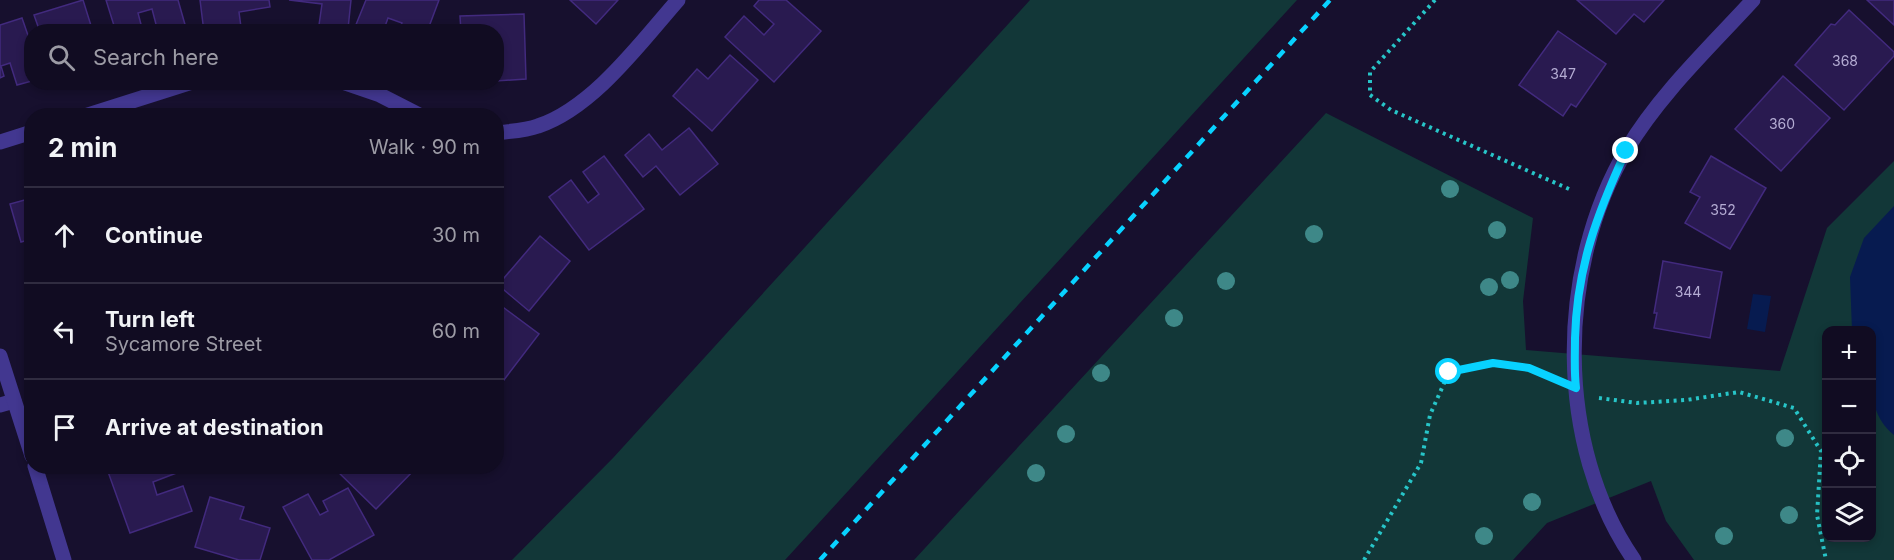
<!DOCTYPE html>
<meta charset="utf-8">
<style>
body{margin:0;font-family:Inter,sans-serif;background:#1a152a;color:#f1f3f6}
.controls{position:absolute;right:18px;bottom:18px;display:grid;overflow:hidden;border-radius:12px;box-shadow:0 3px 9px #0003}
.controls button{width:54px;height:54px;display:grid;place-items:center;padding:0;border:0;border-bottom:2px solid #302c40;background:#110c22;color:#f1f3f6;font:30px sans-serif}
.stop{position:absolute;width:18px;height:18px;margin:-14px;border:4px solid #08d2ff;border-radius:50%;background:#fff}
.stop.end{background:#08d2ff;border-color:#fff;box-shadow:0 2px 6px #0008}
.list{margin:0;padding:0;list-style:none}
h2{display:flex;justify-content:space-between;align-items:center;height:78px;margin:0;padding:0 24px;font-size:26px}
h2 small{font-size:20px;font-weight:400;color:#9c9ba5}
.list li{display:grid;grid-template-columns:39px 1fr auto;gap:18px;align-items:center;box-sizing:border-box;height:96px;padding:0 24px;border-top:2px solid #302c40}
.list b{display:block;font-size:22px;white-space:nowrap}
.list p{margin:0;font-size:20px;white-space:nowrap;color:#9c9ba5}
.list em{font-size:20px;font-style:normal;color:#9c9ba5}
.icon{flex:none;width:33px;height:33px;fill:none;stroke:currentColor;stroke-width:2;stroke-linecap:round;stroke-linejoin:round}
.map{position:relative;flex:none;width:1894px;height:560px;overflow:hidden}
.search{position:absolute;background:#110c22;box-shadow:0 3px 9px #0003;left:24px;top:24px;width:480px;height:66px;display:flex;align-items:center;gap:15px;box-sizing:border-box;padding:0 21px;border-radius:24px;color:#9c9ba5;font-size:22px}
.panel{position:absolute;background:#110c22;box-shadow:0 3px 9px #0003;left:24px;top:108px;width:480px;height:366px;border-radius:24px}
.map>svg:first-child{display:block}
</style>
<div class="map">
<svg width="1894" height="560" viewBox="0 0 1894 560">
<rect width="100%" height="100%" fill="#17102e"/>
<g fill="#123738" fill-rule="evenodd">
<polygon points="1030,0 1297,0 785,560 512,560 613,458"/>
<path d="M1326,113l207,105 -10,83 3,49 254,21 47,-143 67,-67v399h-200l-28,-39 -15,-40 -104,42 -34,37h-599zM1826,330h46v208h-46z"/>
</g>
<g fill="#071b50">
<path d="M1894,206v229c-31,-24 -22,-69 -22,-105h-20l-2,-53 14,-39z"/>
<polygon points="1753,294 1771,296 1765,332 1747,329"/>
</g>
<g fill="#291a50" stroke="#422a7e" stroke-width="1.5">
<polygon points="83,0 93,32 40,32 34,15"/>
<polygon points="106,0 178,0 186,28 173,32 158,32 152,9 138,13 143,32 116,32"/>
<polygon points="200,0 269,0 270,7 239,12 241,27 204,32"/>
<polygon points="289,0 351,0 348,29 319,25 322,4"/>
<polygon points="366,0 439,0 427,32 399,32 402,23 388,18 383,32 353,32"/>
<polygon points="570,0 618,0 596,24"/>
<polygon points="759,0 786,0 821,31 774,82 725,37 744,16 764,35 774,24 754,6"/>
<polygon points="1577,0 1664,0 1644,22 1634,14 1616,34"/>
<polygon points="1867,0 1894,0 1894,25"/>
<polygon points="1849,10 1894,52 1894,56 1844,110 1795,65 1831,24 1835,25"/>
<polygon points="524,14 526,79 496,81 496,32 461,32 460,16"/>
<polygon points="22,18 32,47 32,81 17,85 10,63 1,66 4,76 0,78 0,25"/>
<polygon points="1558,31 1606,64 1576,107 1571,104 1563,116 1519,85"/>
<polygon points="730,55 758,80 712,131 673,96 697,69 708,79"/>
<polygon points="1783,76 1830,118 1781,171 1735,129"/>
<polygon points="689,128 718,164 680,195 656,166 643,177 625,155 649,134 662,150"/>
<polygon points="604,156 644,209 589,250 549,197 571,180 588,203 599,194 583,172"/>
<polygon points="1711,156 1766,188 1730,249 1685,223 1700,197 1690,192"/>
<polygon points="32,198 32,239 21,242 10,204"/>
<polygon points="540,236 570,261 529,311 498,285"/>
<polygon points="1663,261 1722,272 1710,338 1654,328 1657,313 1654,313"/>
<polygon points="496,302 539,334 497,389 496,388"/>
<polygon points="114,466 177,466 179,472 153,482 157,495 183,486 192,511 130,533 107,469"/>
<polygon points="332,466 418,466 376,509"/>
<polygon points="348,488 374,535 329,560 312,560 283,507 308,494 320,515 328,511 323,501"/>
<polygon points="210,497 244,507 240,519 270,528 260,560 239,560 195,547"/>
</g>
<g fill="none" stroke-linecap="round" stroke-linejoin="round">
<g stroke="#27c5c8" stroke-width="4" stroke-dasharray="3 4.5" stroke-linecap="butt">
<polyline points="1435,0 1370,72 1370,95 1391,110 1569,189"/>
<polyline points="1599,398 1637,403 1686,400 1739,392 1794,408 1821,451 1817,515 1826,560"/>
<path d="M1364,560l57,-97 9,-48 19,-43c45,-10 64,-12 107,7"/>
</g>
<polyline stroke="#423790" stroke-width="15" points="0,405 14,401"/>
<g stroke="#423790" stroke-width="15">
<polyline points="342,82 380,95 421,116"/>
<polyline points="85,116 192,82"/>
<path d="M496,133c14,-2 29,-2 42,-7 55,-18 103,-84 140,-126"/>
<polyline points="0,142 32,132"/>
<polyline points="0,356 32,456"/>
<polyline points="35,466 64,560"/>
<path d="M1634,560c-79,-114 -78,-292 -7,-411 33,-55 82,-101 126,-149"/>
</g>
<polyline stroke="#08d2ff" stroke-width="4.5" stroke-dasharray="9 8" stroke-linecap="butt" points="820,560 1330,0"/>
</g>
<g fill="#3e8888">
<circle cx="1450" cy="189" r="9"/>
<circle cx="1497" cy="230" r="9"/>
<circle cx="1314" cy="234" r="9"/>
<circle cx="1510" cy="280" r="9"/>
<circle cx="1226" cy="281" r="9"/>
<circle cx="1489" cy="287" r="9"/>
<circle cx="1174" cy="318" r="9"/>
<circle cx="1101" cy="373" r="9"/>
<circle cx="1066" cy="434" r="9"/>
<circle cx="1785" cy="438" r="9"/>
<circle cx="1036" cy="473" r="9"/>
<circle cx="1532" cy="502" r="9"/>
<circle cx="1789" cy="515" r="9"/>
<circle cx="1484" cy="536" r="9"/>
<circle cx="1724" cy="536" r="9"/>
</g>
<g fill="none" stroke-linecap="round" stroke-linejoin="round">
<path stroke="#08d2ff" stroke-width="8" d="M1449,372l44,-9 36,5 47,20c-2,-16 -1,-33 -1,-50 2,-71 22,-124 51,-187"/>
</g>
<g text-anchor="middle" stroke-width="5" stroke-linejoin="round" paint-order="stroke">
<g font-size="14" fill="#b4acd3">
<text x="1845" y="66">368</text>
<text x="1563" y="79">347</text>
<text x="1782" y="129">360</text>
<text x="1723" y="215">352</text>
<text x="1688" y="297">344</text>
</g>
</g>
</svg>
<div class="controls">
<button>+</button>
<button>−</button>
<button><svg class="icon" aria-label="locate" viewBox="0 0 24 24"><circle cx="12" cy="12" r="6"/><path d="M12 2v4M12 18v4M2 12h4M18 12h4"/></svg></button>
<button><svg class="icon" aria-label="layers" viewBox="0 0 24 24"><path d="M12 4l9 5-9 5-9-5zM3 14l9 5 9-5"/></svg></button>
</div>
<div class="stop" style="left:1449px;top:372px"></div>
<div class="stop end" style="left:1626px;top:151px"></div>
<div class="search"><svg class="icon" aria-label="search" viewBox="0 0 24 24"><circle cx="10" cy="10" r="6"/><path d="M15 15l6 6"/></svg>Search here</div>
<section class="panel">
<h2>2 min<small>Walk · 90 m</small></h2>
<ul class="list">
<li><svg class="icon" aria-label="ahead" viewBox="0 0 24 24"><path d="M12 20V5M6 11l6-6 6 6"/></svg><div><b>Continue</b></div><em>30 m</em></li>
<li><svg class="icon" aria-label="left" viewBox="0 0 24 24"><path d="M17 20v-9H6M10 6l-5 5 5 5"/></svg><div><b>Turn left</b><p>Sycamore Street</p></div><em>60 m</em></li>
<li><svg class="icon" aria-label="arrive" viewBox="0 0 24 24"><path d="M6 21V4h12l-3 4 3 4H6"/></svg><div><b>Arrive at destination</b></div></li>
</ul>
</section>
</div>
